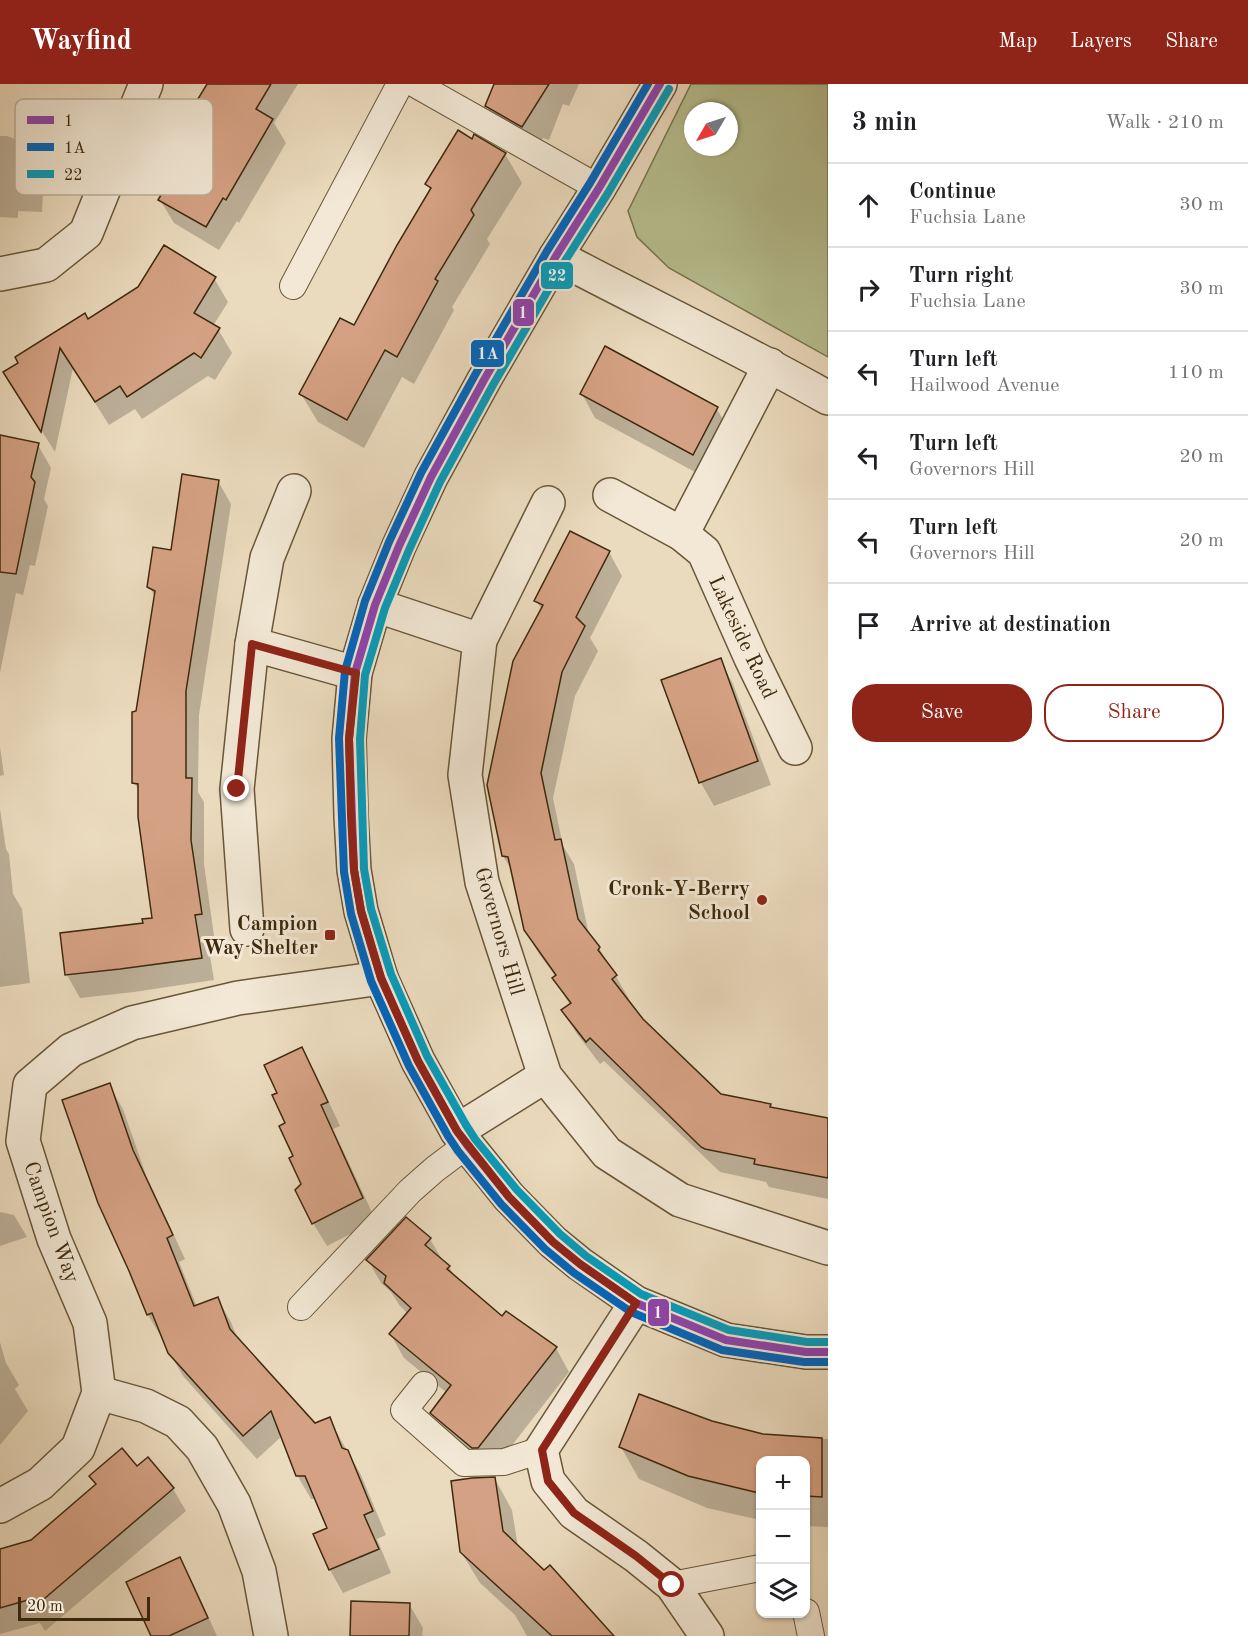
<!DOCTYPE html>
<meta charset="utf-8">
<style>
body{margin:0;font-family:"Old Standard TT",serif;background:#f6f6f6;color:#202124}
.controls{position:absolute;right:18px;bottom:18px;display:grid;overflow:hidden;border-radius:12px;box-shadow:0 2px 4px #0004}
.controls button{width:54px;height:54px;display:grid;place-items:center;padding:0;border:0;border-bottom:2px solid #e0e0e0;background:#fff;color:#202124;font:30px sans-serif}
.compass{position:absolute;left:684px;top:18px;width:54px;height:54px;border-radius:50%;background:#fff;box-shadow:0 2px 4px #0004;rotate:231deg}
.scale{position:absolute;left:18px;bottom:15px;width:132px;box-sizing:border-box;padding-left:6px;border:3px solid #3e290c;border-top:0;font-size:16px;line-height:21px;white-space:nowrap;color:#3e290c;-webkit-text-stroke:4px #f2e8d5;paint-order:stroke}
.stop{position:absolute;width:18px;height:18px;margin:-14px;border:4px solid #8f2418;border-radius:50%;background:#fff}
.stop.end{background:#8f2418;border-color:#fff;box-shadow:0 2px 6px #0008}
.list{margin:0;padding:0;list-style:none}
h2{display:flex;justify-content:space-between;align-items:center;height:78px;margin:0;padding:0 24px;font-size:26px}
h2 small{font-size:20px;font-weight:400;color:#757577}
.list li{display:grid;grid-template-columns:39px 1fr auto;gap:18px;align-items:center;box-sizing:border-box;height:84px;padding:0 24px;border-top:2px solid #e0e0e0}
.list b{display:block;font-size:22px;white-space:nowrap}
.list p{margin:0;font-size:20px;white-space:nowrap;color:#757577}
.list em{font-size:20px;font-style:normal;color:#757577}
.actions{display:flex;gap:12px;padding:18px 24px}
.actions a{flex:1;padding:14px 0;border:2px solid #8f2418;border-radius:24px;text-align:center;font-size:21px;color:#8f2418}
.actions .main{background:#8f2418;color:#fff}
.icon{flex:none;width:33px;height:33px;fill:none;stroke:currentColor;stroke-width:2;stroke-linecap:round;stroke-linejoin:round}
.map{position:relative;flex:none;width:828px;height:1552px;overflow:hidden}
header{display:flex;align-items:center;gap:36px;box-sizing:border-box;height:84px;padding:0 30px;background:#8f2418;color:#fff}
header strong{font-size:28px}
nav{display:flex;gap:33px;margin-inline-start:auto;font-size:21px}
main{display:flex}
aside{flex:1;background:#fff}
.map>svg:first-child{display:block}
</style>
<header>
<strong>Wayfind</strong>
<nav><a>Map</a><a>Layers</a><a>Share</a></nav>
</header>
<main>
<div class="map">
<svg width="828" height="1552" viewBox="0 0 828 1552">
<rect width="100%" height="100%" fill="#ebdbbe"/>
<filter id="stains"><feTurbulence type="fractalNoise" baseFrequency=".00333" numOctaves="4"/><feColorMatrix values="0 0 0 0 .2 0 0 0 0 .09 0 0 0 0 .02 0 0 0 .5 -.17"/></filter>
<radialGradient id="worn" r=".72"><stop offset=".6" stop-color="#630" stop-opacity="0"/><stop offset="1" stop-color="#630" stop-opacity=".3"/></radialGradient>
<path fill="#b7c091" stroke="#7a744e" stroke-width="1.5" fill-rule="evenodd" d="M691,0h137v273l-159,-89 -32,-31 -9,-26zM693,27h36v36h-36z"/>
<g fill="#0003">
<polygon points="208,0 298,0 274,39 286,59 239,139 237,137 219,166 174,139 160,116 205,41 194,23"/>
<polygon points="496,0 579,0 569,22 563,20 549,56 543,54 536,66 500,46 487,22"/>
<polygon points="0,52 7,52 30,61 44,85 42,128 18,127 18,134 0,133"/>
<polygon points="473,57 505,70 522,99 487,155 490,160 452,223 454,226 414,300 402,293 364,364 318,338 301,310 354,243 431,107 427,100"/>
<polygon points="214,194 228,218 213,242 218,245 232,269 215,296 208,292 142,335 135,325 109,341 73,284 55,368 5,289 88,237"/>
<polygon points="582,310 717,325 730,348 706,394 595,334"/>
<polygon points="0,353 38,361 51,384 44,415 48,422 35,482 30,481 23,511 16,509 0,589"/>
<polygon points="218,397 231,420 199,631 198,708 204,718 204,780 214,852 207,853 214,896 134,908 80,914 67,891 62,850 144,840 154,835 140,709 134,698 138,629 155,513 149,502"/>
<polygon points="609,468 622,492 590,554 598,567 575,612 553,714 563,762 574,780 589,851 599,864 613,887 629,915 627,917 642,936 720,1012 770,1021 772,1025 828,1035 828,1115 769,1103 766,1098 720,1088 604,977 600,980 577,950 563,927 570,921 554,895 556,893 539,870 525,846 513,788 503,772 542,526 536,516"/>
<polygon points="720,576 733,600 771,701 714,722 701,699 663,597"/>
<polygon points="0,663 4,691 0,692"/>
<polygon points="0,725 6,765 9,770 13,810 22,825 30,899 0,903"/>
<polygon points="302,965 315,988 340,1042 333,1045 376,1137 327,1162 313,1139 279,1010"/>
<polygon points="109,1001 123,1025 146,1091 185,1175 179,1178 197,1223 217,1214 231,1238 237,1254 315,1341 329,1335 361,1391 386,1451 377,1455 391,1489 343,1509 330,1486 315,1450 329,1445 316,1415 311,1415 297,1391 282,1352 257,1375 183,1292 169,1268 163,1253 162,1254 148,1231"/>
<polygon points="0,1128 14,1131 27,1153 0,1162"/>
<polygon points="430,1155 444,1179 449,1183 456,1194 503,1234 556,1264 569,1288 492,1387 446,1353 432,1329 447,1309 404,1274 391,1251 408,1230 400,1222 391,1208 381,1199 368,1176"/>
<polygon points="0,1258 6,1279 19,1301 15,1305 28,1327 0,1361"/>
<polygon points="712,1339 763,1352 828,1355 828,1443 806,1442 806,1376 760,1376 760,1436 707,1424 639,1395 621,1363"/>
<polygon points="137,1384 173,1405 186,1427 45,1547 40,1539 0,1550 0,1466 31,1457 96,1402 91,1393"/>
<polygon points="495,1395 512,1426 518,1463 612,1552 527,1552 515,1531 480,1499 461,1468"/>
<polygon points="180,1475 193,1499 217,1552 152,1552"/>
<polygon points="409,1520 423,1544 422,1552 351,1552"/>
</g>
<g fill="#d5a184" stroke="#3e290c" stroke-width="1.5">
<polygon points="207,0 271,0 256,25 273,35 226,116 223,114 206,143 158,116 208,32 193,23"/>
<polygon points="494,0 549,0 522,43 485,22"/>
<polygon points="458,46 472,55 474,50 506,69 471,126 474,131 435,195 438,197 397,273 385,266 347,336 299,310 340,234 354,241 397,161 431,104 425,100"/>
<polygon points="164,161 216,193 194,229 220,244 201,274 194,269 127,313 120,302 95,318 60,264 41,348 3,288 18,279 15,273 85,229 88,235 138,203"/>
<polygon points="605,262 718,323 693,371 580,310"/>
<polygon points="0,351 39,359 31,393 35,398 16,490 0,488"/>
<polygon points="182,390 219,396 186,607 186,694 192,694 191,756 202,830 195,831 202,874 120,885 65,891 60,849 143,839 142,835 152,834 138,733 138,700 132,699 132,628 136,627 155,507 147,503 153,463 171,466"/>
<polygon points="570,447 610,467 576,533 585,542 562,588 541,689 555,756 561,755 578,835 600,863 598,866 617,891 612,895 643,935 721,1010 771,1020 770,1023 828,1034 828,1094 754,1080 755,1075 705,1065 701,1063 590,954 586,958 561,926 571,919 552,894 556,891 524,846 508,773 502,772 487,701 513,577 543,521 534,517"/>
<polygon points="721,574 758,677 699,699 661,596"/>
<polygon points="302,963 328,1018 321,1021 363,1114 312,1140 295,1106 301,1100 289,1074 293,1072 279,1042 285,1039 272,1011 277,1009 264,981"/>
<polygon points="110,999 133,1066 173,1151 167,1154 194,1222 218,1213 230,1245 315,1339 330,1333 342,1364 348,1366 373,1427 364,1431 379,1465 329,1486 313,1450 327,1444 305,1392 296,1392 271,1327 243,1352 168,1269 152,1229 147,1231 129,1187 98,1119 62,1016"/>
<polygon points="406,1133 431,1154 425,1161 450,1182 447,1185 502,1232 506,1227 557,1263 478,1364 472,1364 430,1329 451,1301 389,1250 411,1224 384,1199 386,1192 366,1176"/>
<polygon points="639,1310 712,1337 763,1350 822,1354 822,1413 806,1412 806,1377 760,1377 759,1409 688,1392 619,1363"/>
<polygon points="122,1364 137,1382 148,1373 174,1404 31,1526 28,1516 0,1524 0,1465 31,1456 96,1400 89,1392"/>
<polygon points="495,1393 503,1447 544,1486 550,1481 614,1552 552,1552 460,1468 451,1397 472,1394"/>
<polygon points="180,1473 208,1534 169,1552 151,1552 126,1498"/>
<polygon points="351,1517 410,1519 409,1552 350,1552"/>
</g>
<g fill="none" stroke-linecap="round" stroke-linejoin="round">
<defs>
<g id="service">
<polyline points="415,0 599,104"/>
<polyline points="293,202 400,0"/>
<polyline points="301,1223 410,1107 435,1085 467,1061"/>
<polyline points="424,1301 404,1326 464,1379 504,1378 541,1366"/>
<polyline points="672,1501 760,1484"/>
<polyline points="806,1528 811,1552"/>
</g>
<g id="minor">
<polyline points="660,0 599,104 556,172 484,296 431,393 399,462 375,521 355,589 349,655 351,732 354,786 361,827 381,894 418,977 457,1047 467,1061 509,1113 553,1158 580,1180 636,1219 726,1256 806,1268 828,1268"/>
<path d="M556,172c90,48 183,91 272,142"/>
<polyline points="0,190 46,181 86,149 146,0"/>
<polyline points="610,411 682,450 704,468 751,574 795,664"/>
<polyline points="548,419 480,556 465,691 482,798 545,992 607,1069 680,1116 828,1164"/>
<polyline points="682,450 770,281"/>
<polyline points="375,521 480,556"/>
<polyline points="252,560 267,474 294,407"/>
<polyline points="247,845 237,705 252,560 355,589"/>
<polyline points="457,1047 545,992"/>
<polyline points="636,1219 541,1366 548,1397 574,1429 636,1472 672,1501 707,1552"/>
<polyline points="99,1309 146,1322 178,1338 202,1364 234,1420 259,1487 271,1552"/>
<polyline points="0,1422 40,1400 78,1364 99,1309 90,1239 54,1155 23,1057 30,1001 71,966 132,939 238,914 381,894"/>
</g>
</defs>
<use href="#service" stroke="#695638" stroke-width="28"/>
<use href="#minor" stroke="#695638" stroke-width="36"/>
<use href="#service" stroke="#f2e8d5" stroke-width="26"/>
<use href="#minor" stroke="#f2e8d5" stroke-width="33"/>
<defs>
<polyline id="bus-1" points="660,0 599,104 556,172 484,296 431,393 399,462 375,521 355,589 349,655 354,786 361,827 381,894 418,977 457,1047 467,1061 509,1113 553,1158 580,1180 636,1219 726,1256 806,1268 828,1268"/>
<polyline id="bus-2" points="648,0 590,99 547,167 475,291 421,389 389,458 365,517 345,587 339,654 344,788 351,830 371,897 409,982 448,1052 458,1067 501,1120 545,1165 574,1189 631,1228 722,1266 804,1278 828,1278"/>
<polyline id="bus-3" points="669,5 608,109 565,177 493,301 440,398 409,466 385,524 365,591 360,655 364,785 371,825 391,890 427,972 466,1041 475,1055 517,1106 560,1150 586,1172 641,1210 729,1246 807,1258 828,1258"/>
</defs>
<use href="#bus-1" stroke="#f2e8d5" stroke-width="12"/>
<use href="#bus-2" stroke="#f2e8d5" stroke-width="12"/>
<use href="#bus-3" stroke="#f2e8d5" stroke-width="12"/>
<use href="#bus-1" stroke="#8e44ad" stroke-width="8"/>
<use href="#bus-2" stroke="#0065bd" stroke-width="8"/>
<use href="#bus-3" stroke="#069cbb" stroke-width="8"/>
</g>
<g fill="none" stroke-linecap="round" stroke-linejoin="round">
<polyline stroke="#8f2418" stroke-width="8" points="237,705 252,560 356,589 349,655 351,732 354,786 361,827 381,894 418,977 457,1047 509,1113 553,1158 580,1180 636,1219 542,1366 548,1397 574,1429 636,1472 672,1501"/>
</g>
<g fill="#8f2418" stroke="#f2e8d5" stroke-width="2">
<circle cx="762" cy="816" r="6"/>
<rect x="324" y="845" width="12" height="12" rx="3"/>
</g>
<g text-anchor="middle" stroke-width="6" stroke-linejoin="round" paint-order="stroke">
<g font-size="21" fill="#3e290c" stroke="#f2e8d5">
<text transform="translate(743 553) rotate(65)" y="7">Lakeside Road</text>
<text transform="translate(500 847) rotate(74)" y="7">Governors Hill</text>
<text transform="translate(52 1138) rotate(70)" y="7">Campion Way</text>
</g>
<g font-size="21" font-weight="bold" fill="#3e290c" stroke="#f2e8d5" text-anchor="end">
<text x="750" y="811">Cronk-Y-Berry<tspan x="750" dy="24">School</tspan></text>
<text x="318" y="846">Campion<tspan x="318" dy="24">Way Shelter</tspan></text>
</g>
</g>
<rect x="15" y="15" width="198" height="96" rx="9" fill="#f2e8d5" stroke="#bcaf99" stroke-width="1.5"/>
<rect x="27" y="32" width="27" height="8" fill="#8e44ad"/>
<rect x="27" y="59" width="27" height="8" fill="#0065bd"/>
<rect x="27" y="86" width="27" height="8" fill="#069cbb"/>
<g font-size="16" fill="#3e290c">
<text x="64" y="42">1</text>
<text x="64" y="69">1A</text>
<text x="64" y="96">22</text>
</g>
<g stroke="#f2e8d5" stroke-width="2">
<rect x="540" y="177" width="34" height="29" rx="6" fill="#069cbb"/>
<rect x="512" y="214" width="23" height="29" rx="6" fill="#8e44ad"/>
<rect x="470" y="255" width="35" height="29" rx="6" fill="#0065bd"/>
<rect x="647" y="1214" width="23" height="29" rx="6" fill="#8e44ad"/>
</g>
<g font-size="16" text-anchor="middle" font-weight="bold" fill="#fff">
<text x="557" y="197">22</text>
<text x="523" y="234">1</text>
<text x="488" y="275">1A</text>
<text x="658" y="1234">1</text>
</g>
<rect width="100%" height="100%" filter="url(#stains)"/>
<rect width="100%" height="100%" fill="url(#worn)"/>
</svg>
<div class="controls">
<button>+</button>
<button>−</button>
<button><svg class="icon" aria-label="layers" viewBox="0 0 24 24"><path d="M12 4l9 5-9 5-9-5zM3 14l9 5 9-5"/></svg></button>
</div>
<svg class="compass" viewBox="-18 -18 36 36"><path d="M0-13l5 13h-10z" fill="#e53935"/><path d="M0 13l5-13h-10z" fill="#757577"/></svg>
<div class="scale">20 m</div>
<div class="stop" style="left:672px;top:1501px"></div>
<div class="stop end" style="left:237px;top:705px"></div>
</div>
<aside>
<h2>3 min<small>Walk · 210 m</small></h2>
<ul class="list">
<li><svg class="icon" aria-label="ahead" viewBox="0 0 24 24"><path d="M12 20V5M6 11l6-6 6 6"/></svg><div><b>Continue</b><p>Fuchsia Lane</p></div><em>30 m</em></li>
<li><svg class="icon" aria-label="right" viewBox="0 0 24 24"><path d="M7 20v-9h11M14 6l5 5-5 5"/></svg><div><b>Turn right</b><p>Fuchsia Lane</p></div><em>30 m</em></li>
<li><svg class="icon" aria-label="left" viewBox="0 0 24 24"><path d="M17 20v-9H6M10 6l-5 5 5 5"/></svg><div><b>Turn left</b><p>Hailwood Avenue</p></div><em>110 m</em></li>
<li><svg class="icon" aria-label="left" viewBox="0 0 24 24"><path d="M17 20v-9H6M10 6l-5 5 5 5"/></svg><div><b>Turn left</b><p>Governors Hill</p></div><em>20 m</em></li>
<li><svg class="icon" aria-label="left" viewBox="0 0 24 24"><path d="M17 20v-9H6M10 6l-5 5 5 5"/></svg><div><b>Turn left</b><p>Governors Hill</p></div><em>20 m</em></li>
<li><svg class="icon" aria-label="arrive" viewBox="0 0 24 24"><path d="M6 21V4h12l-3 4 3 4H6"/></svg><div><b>Arrive at destination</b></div></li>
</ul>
<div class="actions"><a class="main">Save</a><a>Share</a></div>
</aside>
</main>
